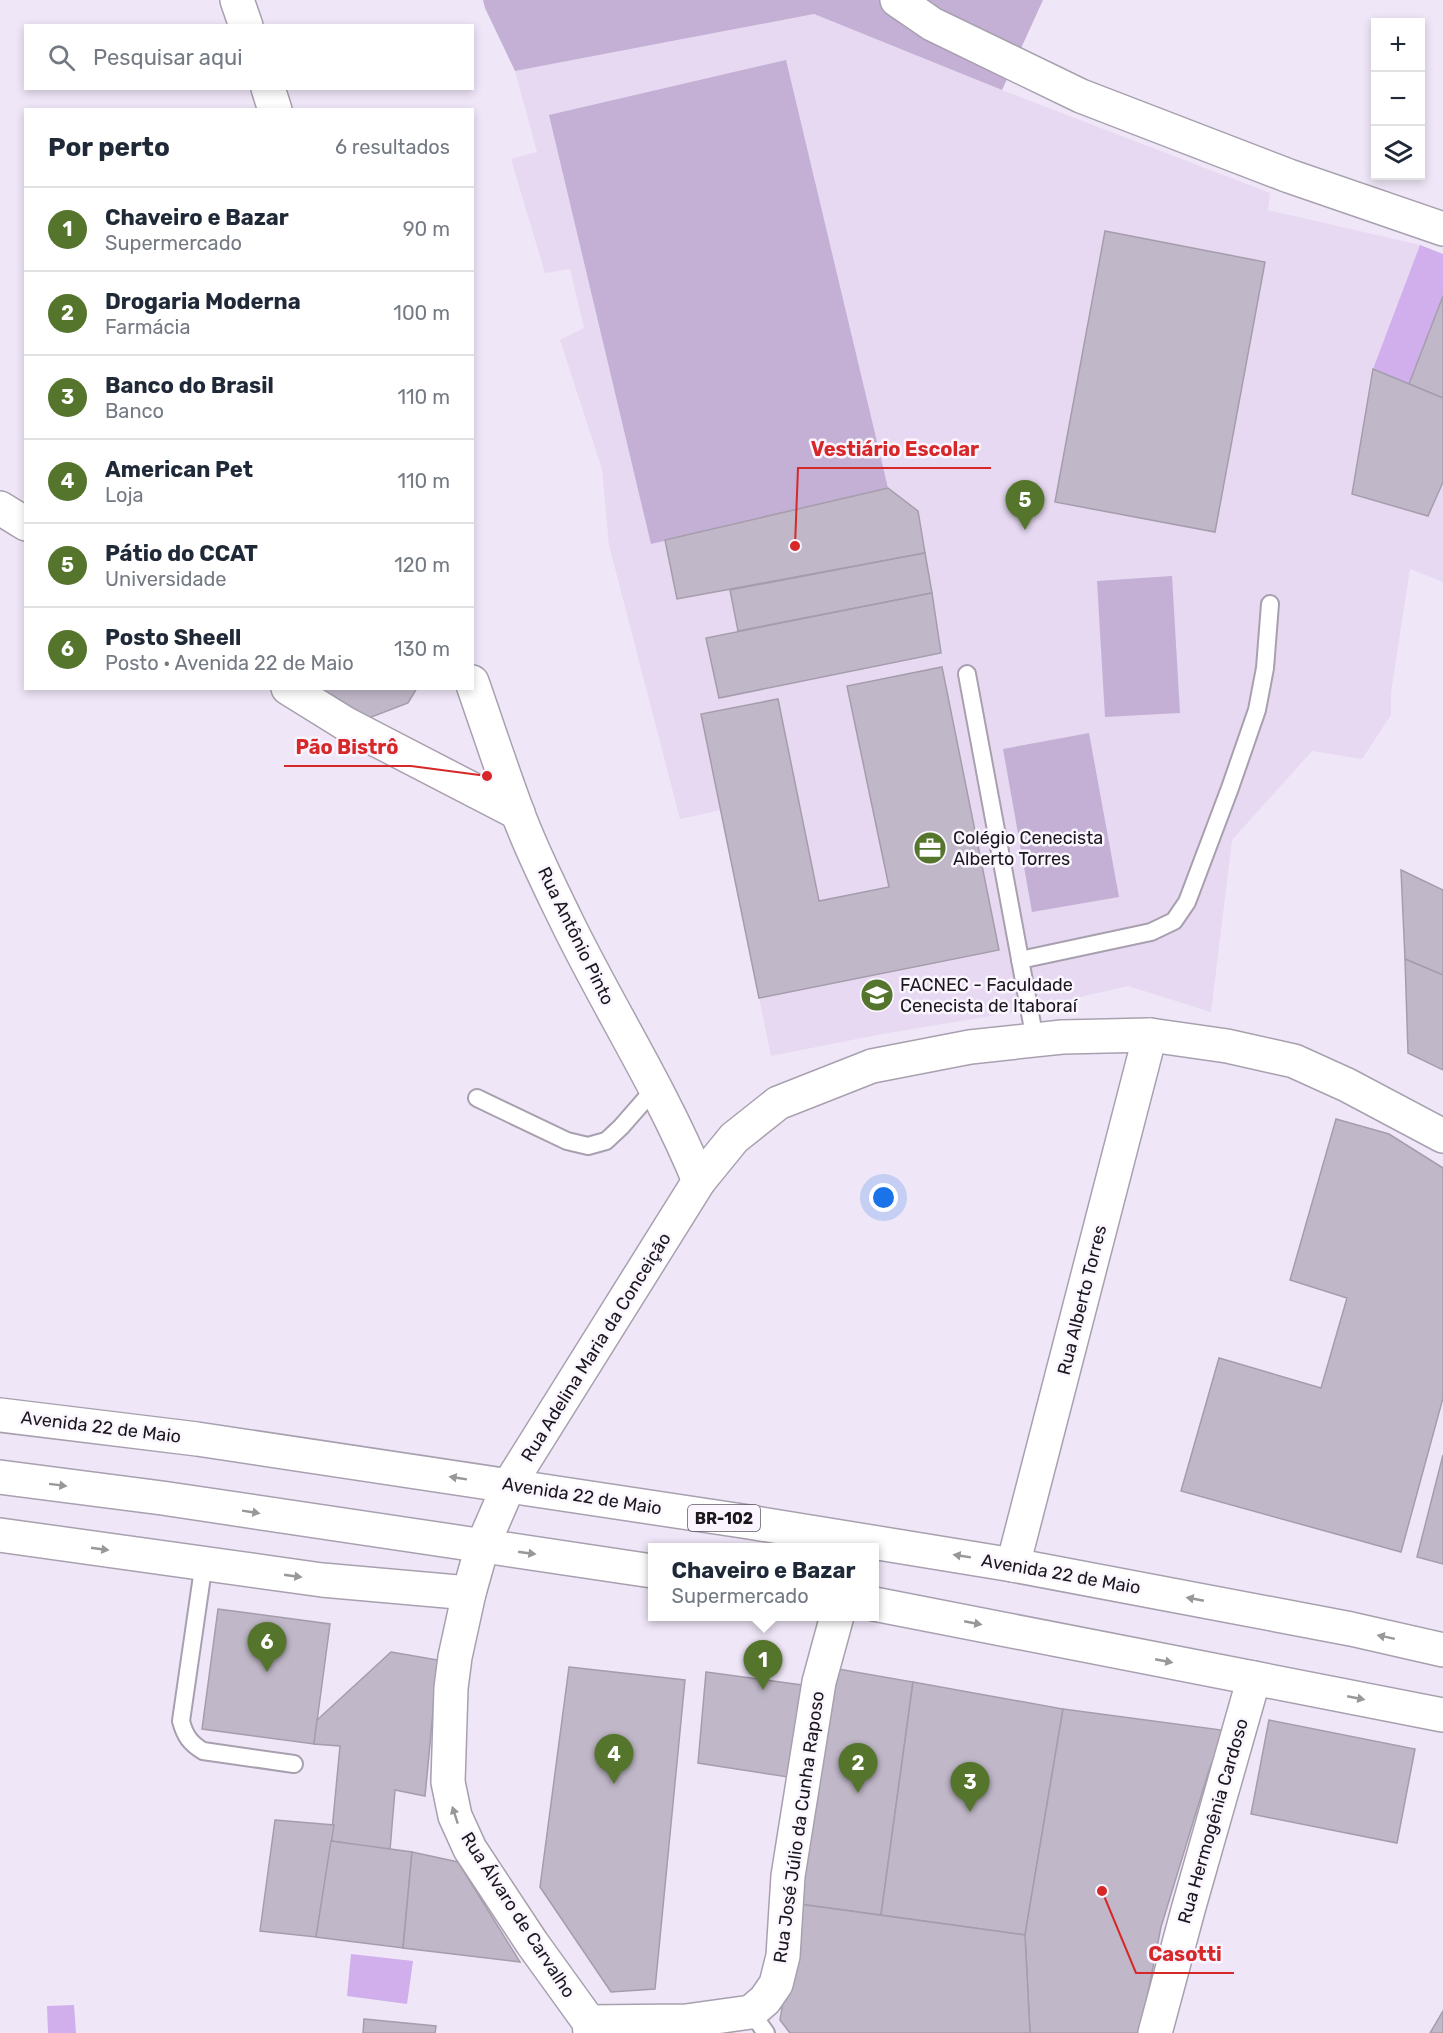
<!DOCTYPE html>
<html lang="pt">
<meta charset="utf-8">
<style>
body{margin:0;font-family:Rubik,sans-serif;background:#f6f6f7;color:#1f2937}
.controls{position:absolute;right:18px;top:18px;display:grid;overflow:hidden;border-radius:0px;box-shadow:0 3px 9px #0003}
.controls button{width:54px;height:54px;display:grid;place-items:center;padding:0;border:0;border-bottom:2px solid #e0e1e3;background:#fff;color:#1f2937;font:30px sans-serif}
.you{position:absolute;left:884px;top:1198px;width:21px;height:21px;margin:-15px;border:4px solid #fff;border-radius:50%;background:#1a73e8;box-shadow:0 0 0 9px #1a73e833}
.badge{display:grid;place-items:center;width:39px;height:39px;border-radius:50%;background:#55752c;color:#fff;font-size:20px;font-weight:700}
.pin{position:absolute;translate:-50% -50px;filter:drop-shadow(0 2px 3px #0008)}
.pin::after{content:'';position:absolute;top:32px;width:21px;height:18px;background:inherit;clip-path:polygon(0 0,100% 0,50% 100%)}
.popup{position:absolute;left:648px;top:1543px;width:231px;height:78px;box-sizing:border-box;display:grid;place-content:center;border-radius:0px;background:#fff;filter:drop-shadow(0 2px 4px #0005);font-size:20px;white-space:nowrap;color:#747a83}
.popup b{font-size:22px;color:#1f2937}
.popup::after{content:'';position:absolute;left:50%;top:100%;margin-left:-12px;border:12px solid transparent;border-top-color:#fff}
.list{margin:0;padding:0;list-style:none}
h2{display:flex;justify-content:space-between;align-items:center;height:78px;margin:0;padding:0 24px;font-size:26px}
h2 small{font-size:20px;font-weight:400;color:#747a83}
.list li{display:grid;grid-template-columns:39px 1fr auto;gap:18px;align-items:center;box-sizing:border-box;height:84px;padding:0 24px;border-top:2px solid #e0e1e3}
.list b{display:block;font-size:22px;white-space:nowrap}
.list p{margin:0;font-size:20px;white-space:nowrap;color:#747a83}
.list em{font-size:20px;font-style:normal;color:#747a83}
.icon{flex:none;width:33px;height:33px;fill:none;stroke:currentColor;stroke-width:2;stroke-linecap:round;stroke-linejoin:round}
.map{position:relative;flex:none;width:1443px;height:2033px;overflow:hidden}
.search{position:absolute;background:#fff;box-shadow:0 3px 9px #0003;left:24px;top:24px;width:450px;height:66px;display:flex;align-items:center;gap:15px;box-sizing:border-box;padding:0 21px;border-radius:0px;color:#747a83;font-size:22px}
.panel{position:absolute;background:#fff;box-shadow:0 3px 9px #0003;left:24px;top:108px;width:450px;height:582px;border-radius:0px}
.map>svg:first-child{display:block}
</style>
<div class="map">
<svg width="1443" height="2033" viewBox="0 0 1443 2033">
<rect width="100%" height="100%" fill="#efe6f7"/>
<polygon fill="#e6d9f1" points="814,14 1002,90 1270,193 1268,210 1420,245 1373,369 1352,493 1428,516 1443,482 1443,582 1410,569 1391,692 1391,715 1362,759 1312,751 1232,840 1211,1012 1128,986 1020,1011 882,1034 771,1056 721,810 680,819 609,545 602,469 560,340 584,328 570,269 545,273 511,159 537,152 515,71"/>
<g fill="#c4afd5">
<polygon points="483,0 1043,0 1002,90 814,14 515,71 485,8"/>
<polygon points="786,60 888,488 651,544 549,115"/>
<polygon points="1172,576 1180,713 1105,717 1097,581"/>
<polygon points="1089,733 1119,897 1032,912 1003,749"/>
</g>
<g fill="#d0afec">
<polygon points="1420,245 1443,254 1443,296 1409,384 1373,369"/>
<polygon points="351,1954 413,1961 407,2004 347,1996"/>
<polygon points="74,2005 76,2033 48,2033 47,2006"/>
</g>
<g fill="#c0b8c8" stroke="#a59dac" stroke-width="1.5">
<polygon points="1105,231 1265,262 1215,532 1055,502"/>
<polygon points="1443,296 1443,398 1409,384"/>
<polygon points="1373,369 1443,398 1443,482 1428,516 1352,494"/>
<polygon points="888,488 918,511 925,553 677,599 665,540"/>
<polygon points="925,553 932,593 738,631 730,590"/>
<polygon points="932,593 941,653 719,698 706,638"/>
<polygon points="942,667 999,950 759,998 701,714 778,699 819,901 889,887 847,686"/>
<polygon points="320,688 417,688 408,703 369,718"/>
<polygon points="1401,870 1443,890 1443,975 1405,959"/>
<polygon points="1405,959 1443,975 1443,1070 1408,1053"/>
<polygon points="1336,1119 1389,1134 1443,1168 1443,1398 1401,1552 1181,1491 1219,1358 1321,1388 1347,1298 1290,1280"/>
<polygon points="1443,1455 1443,1564 1417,1557"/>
<polygon points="218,1609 330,1624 314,1744 202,1729"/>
<polygon points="391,1652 438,1660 425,1796 395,1790 390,1850 331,1841 340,1746 314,1744 317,1720"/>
<polygon points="569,1667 685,1680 655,1989 611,1992 540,1887"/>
<polygon points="838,1669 913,1682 881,1915 799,1904"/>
<polygon points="706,1672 802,1685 788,1777 698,1763"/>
<polygon points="913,1682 1063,1709 1025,1935 881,1915"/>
<polygon points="1063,1709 1229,1731 1210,1767 1161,1927 1140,2033 1030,2033 1025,1935"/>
<polygon points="1269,1720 1415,1749 1397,1843 1251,1814"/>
<polygon points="275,1820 334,1825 316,1937 260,1931"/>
<polygon points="331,1841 412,1852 403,1948 316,1937"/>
<polygon points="412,1852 458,1862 520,1962 403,1948"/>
<polygon points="799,1904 1025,1935 1030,2033 790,2033 780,2020"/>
<polygon points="1443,2011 1443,2033 1430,2033"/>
<polygon points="364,2019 436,2026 435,2033 363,2033"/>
</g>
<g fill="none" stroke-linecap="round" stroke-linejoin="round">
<defs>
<g id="service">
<polyline points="967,674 1035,1040"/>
<polyline points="1020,960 1151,932 1174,921 1187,902 1230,788 1257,710 1265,668 1270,604"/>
<polyline points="477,1098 567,1141 588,1146 606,1141 621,1127 656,1087"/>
<path d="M204,1562l-23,159c4,15 9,22 22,30l91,13"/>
<polyline points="751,2012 766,2033"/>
</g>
<g id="minor">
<polyline points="237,0 246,26"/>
<polyline points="897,0 932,24 1081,96 1289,176 1443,229"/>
<polyline points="268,88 275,110"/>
<polyline points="0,508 26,524"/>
<path d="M472,682c15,43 29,86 45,129 13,36 31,72 48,107 43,89 97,172 134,263"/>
<polyline points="288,688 346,724 518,813"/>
<polyline points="0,1535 322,1580 469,1593"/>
<polyline points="1013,1565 1150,1035"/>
<polyline points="589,2022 686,2021 751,2012 765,2000 776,1984 783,1956 788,1876 819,1682 837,1616"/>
<polyline points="590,2033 589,2022 532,1943 470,1849 455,1816 448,1782 451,1688 455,1657 469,1593 482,1547 509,1485 699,1181 734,1138 778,1103 872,1066 970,1047 1062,1037 1150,1035 1227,1046 1294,1061 1347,1085 1443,1136"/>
<polyline points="1155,2033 1188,1910 1254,1678"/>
</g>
<g id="primary">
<polyline points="0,1415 197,1439 749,1522 1013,1565 1351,1629 1443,1650"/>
<polyline points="0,1477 162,1498 652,1571"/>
<polyline points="874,1604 1443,1715"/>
</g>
</defs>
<use href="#service" stroke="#a8a0af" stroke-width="20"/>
<use href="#minor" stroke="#a8a0af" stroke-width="36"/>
<use href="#primary" stroke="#a8a0af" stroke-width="36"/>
<use href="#service" stroke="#fff" stroke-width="16"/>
<use href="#minor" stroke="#fff" stroke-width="33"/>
<use href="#primary" stroke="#fff" stroke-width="33"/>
</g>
<defs><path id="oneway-solid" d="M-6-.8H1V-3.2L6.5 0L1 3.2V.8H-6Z" transform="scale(1.5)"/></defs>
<g fill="#989799">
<use href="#oneway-solid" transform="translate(458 1478) rotate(-171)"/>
<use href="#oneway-solid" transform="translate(58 1485) rotate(7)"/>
<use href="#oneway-solid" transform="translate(251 1512) rotate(9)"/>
<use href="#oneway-solid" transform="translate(100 1549) rotate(8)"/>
<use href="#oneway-solid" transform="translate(527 1553) rotate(8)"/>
<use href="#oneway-solid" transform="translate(962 1556) rotate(-171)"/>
<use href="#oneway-solid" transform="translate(293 1576) rotate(8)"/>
<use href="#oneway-solid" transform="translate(1195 1599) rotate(-169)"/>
<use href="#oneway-solid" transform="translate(973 1623) rotate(11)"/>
<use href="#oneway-solid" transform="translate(1386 1637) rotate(-168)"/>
<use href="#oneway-solid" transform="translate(1164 1661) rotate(11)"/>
<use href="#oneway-solid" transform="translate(1356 1698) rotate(11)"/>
<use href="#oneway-solid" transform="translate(455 1815) rotate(-108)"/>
</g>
<defs>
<symbol id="office-disc" viewBox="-11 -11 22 22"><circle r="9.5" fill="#55752c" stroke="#faf5ff"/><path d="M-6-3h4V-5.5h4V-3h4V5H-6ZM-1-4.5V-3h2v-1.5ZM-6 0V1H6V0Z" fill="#fff"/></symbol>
<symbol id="university-disc" viewBox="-11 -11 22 22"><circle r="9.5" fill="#55752c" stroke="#faf5ff"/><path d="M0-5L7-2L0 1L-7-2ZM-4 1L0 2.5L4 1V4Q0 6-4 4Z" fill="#fff"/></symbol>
</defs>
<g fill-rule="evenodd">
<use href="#office-disc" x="911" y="829" width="38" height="38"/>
<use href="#university-disc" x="858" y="976" width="38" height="38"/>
</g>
<g text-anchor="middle" stroke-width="5" stroke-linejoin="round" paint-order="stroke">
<rect fill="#faf5ff" stroke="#5d5a61" stroke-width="1.5" x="688" y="1505" width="72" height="26" rx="4.5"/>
<g font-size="16" font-weight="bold" fill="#1a171d">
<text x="724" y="1524">BR-102</text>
</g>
<g font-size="18" fill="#1a171d" stroke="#faf5ff" text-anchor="start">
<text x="953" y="844">Colégio Cenecista<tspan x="953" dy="21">Alberto Torres</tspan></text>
<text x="900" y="991">FACNEC - Faculdade<tspan x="900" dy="21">Cenecista de Itaboraí</tspan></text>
</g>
<g font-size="18" fill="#1a171d" stroke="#faf5ff">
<text transform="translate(576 936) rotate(64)" y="6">Rua Antônio Pinto</text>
<text transform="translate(1082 1300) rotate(-76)" y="6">Rua Alberto Torres</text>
<text transform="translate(596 1347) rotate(-58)" y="6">Rua Adelina Maria da Conceição</text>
<text transform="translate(101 1427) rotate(7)" y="6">Avenida 22 de Maio</text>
<text transform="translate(582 1496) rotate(9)" y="6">Avenida 22 de Maio</text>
<text transform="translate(1061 1574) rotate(10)" y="6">Avenida 22 de Maio</text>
<text transform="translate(1213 1821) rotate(-74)" y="6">Rua Hermogênia Cardoso</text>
<text transform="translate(799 1827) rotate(-82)" y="6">Rua José Júlio da Cunha Raposo</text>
<text transform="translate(518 1915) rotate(57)" y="6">Rua Álvaro de Carvalho</text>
</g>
</g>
<path fill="none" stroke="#d62828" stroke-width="2" d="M795 546L798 468H991M487 776L411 766H284M1102 1891L1136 1973H1234"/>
<g fill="#d62828" stroke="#faf5ff" stroke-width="2">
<circle cx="795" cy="546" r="6"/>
<circle cx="487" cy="776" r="6"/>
<circle cx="1102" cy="1891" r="6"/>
</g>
<g font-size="20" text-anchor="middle" font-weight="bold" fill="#d62828" stroke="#faf5ff" stroke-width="5" stroke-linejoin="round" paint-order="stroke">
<text x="895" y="456">Vestiário Escolar</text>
<text x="347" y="754">Pão Bistrô</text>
<text x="1185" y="1961">Casotti</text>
</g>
</svg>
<div class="controls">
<button>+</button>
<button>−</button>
<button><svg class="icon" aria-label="layers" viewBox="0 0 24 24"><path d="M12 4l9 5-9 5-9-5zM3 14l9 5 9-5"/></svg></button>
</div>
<div class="you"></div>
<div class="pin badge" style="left:763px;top:1690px">1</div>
<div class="popup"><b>Chaveiro e Bazar</b>Supermercado</div>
<div class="pin badge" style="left:858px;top:1793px">2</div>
<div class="pin badge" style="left:970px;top:1812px">3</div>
<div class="pin badge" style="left:614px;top:1784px">4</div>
<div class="pin badge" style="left:1025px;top:530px">5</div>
<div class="pin badge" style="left:267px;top:1672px">6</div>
<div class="search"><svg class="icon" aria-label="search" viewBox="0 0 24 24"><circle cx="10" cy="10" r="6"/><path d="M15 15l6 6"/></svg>Pesquisar aqui</div>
<section class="panel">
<h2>Por perto<small>6 resultados</small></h2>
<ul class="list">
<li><span class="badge">1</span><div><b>Chaveiro e Bazar</b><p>Supermercado</p></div><em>90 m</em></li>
<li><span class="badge">2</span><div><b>Drogaria Moderna</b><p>Farmácia</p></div><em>100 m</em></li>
<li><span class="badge">3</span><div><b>Banco do Brasil</b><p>Banco</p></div><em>110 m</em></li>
<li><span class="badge">4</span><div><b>American Pet</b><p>Loja</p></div><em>110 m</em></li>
<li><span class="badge">5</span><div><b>Pátio do CCAT</b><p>Universidade</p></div><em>120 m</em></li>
<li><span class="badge">6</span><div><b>Posto Sheell</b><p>Posto · Avenida 22 de Maio</p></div><em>130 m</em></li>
</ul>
</section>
</div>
